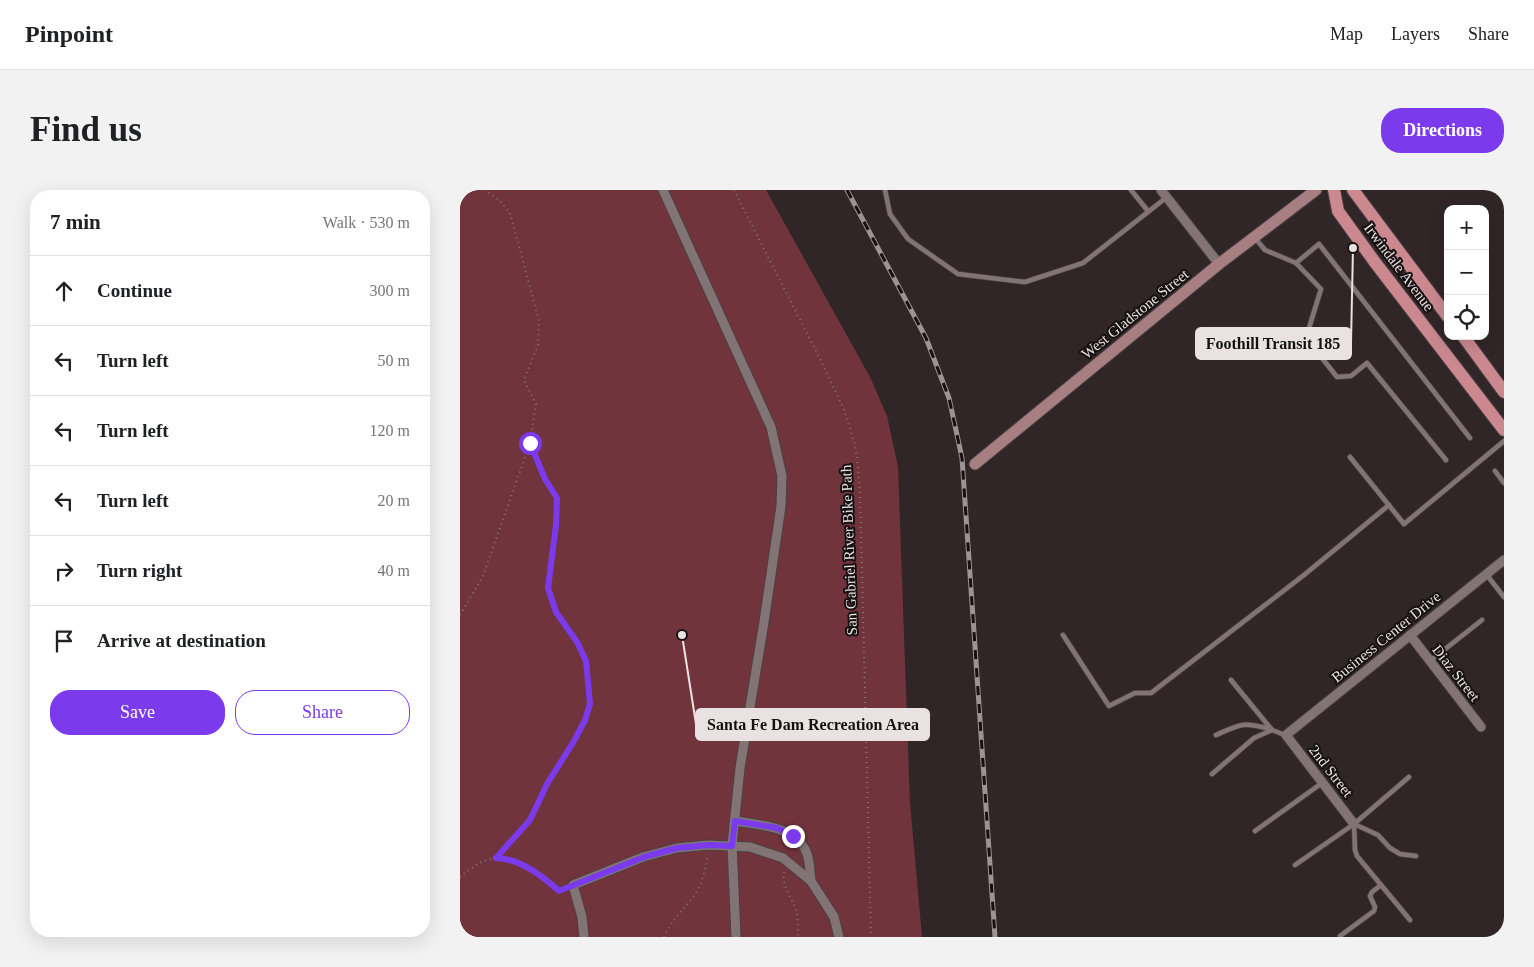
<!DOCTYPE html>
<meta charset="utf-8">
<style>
body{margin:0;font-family:"Times New Roman",serif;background:#f2f2f2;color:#202124}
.controls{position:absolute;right:15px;top:15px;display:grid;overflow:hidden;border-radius:10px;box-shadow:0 5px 20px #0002}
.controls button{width:45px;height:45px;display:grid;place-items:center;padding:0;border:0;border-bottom:1px solid #e0e0e0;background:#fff;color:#202124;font:25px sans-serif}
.stop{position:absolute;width:15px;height:15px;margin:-11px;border:4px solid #7c3aed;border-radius:50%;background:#fff}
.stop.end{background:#7c3aed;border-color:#fff;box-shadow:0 1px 5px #0008}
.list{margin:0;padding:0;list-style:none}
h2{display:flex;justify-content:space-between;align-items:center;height:65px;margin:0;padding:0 20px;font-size:21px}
h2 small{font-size:16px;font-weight:400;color:#757577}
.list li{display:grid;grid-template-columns:32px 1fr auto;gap:15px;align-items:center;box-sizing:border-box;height:70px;padding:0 20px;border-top:1px solid #e0e0e0}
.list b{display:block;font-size:19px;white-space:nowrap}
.list em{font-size:16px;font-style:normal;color:#757577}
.actions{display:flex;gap:10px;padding:15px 20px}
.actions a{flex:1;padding:11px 0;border:1px solid #7c3aed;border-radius:20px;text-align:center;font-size:18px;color:#7c3aed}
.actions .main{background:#7c3aed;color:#fff}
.icon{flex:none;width:28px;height:28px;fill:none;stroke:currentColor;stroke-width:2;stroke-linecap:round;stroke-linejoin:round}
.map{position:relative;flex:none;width:1044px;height:747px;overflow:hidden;border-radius:20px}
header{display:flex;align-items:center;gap:30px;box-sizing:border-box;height:70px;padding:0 25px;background:#fff;border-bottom:1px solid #e0e0e0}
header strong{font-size:24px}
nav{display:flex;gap:28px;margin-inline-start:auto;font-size:18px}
.intro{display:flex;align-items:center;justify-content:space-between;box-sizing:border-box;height:120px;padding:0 30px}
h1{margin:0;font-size:35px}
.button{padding:12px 22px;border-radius:20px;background:#7c3aed;color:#fff;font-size:18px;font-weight:700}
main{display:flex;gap:30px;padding:0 30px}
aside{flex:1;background:#fff;border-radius:20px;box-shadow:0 5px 20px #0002}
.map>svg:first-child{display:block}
</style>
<header>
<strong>Pinpoint</strong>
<nav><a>Map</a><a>Layers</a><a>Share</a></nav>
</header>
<div class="intro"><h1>Find us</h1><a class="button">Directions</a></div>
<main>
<aside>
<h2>7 min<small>Walk · 530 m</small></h2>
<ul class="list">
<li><svg class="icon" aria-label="ahead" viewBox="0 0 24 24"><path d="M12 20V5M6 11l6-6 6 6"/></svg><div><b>Continue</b></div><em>300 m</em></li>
<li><svg class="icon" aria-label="left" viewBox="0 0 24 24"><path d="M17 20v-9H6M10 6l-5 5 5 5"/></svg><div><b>Turn left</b></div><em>50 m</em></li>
<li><svg class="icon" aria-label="left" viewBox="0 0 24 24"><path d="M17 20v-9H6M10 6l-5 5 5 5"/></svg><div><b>Turn left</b></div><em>120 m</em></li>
<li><svg class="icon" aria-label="left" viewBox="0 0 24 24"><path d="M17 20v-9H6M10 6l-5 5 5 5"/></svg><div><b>Turn left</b></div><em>20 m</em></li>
<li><svg class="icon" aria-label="right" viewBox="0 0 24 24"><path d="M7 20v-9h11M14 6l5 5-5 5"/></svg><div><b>Turn right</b></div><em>40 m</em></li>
<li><svg class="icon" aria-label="arrive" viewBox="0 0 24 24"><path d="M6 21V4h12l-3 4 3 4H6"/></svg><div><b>Arrive at destination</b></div></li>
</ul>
<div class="actions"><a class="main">Save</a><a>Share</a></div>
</aside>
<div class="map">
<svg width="1044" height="747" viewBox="0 0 1044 747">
<rect width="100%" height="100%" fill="#312627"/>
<polygon fill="#72343c" points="0,0 306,0 410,187 427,226 438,277 450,613 462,747 0,747"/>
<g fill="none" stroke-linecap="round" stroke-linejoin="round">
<defs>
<g id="lane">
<polyline points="425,0 430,24 448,49 498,84 565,92 623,73 707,7"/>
<polyline points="671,0 688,21"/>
<polyline points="795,48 805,60 836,73 861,99 846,148 877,187 891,186 907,173 986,270"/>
<polyline points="836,73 859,54 1010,248"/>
<polyline points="890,267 944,334 1044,251"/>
<polyline points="1035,281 1044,293"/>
<polyline points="1026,384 1044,407"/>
<polyline points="603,445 649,516 675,503 691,503 844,385 929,315"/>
<polyline points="970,471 1022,430"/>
<polyline points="771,490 812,540 825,545"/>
<path d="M756,545c27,-12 27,-13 55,-6"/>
<polyline points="752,584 794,548 812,540"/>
<polyline points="894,634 895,660 897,666 950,730"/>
<polyline points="894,634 918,645 930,658 940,664 956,666"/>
<polyline points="795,641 862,593"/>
<polyline points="835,675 894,634 949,587"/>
<polyline points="99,701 113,695"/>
<polyline points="880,746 914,721 915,717 910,706 912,702 921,695"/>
</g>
<g id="street">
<polyline points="203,0 311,237 322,286 321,316 304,432 280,578 272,655 276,747"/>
<polyline points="701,0 759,74"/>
<polyline points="950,445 1021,537"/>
<path d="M275,631c25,4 65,5 73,36 2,8 2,16 3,24"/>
<polyline points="894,634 826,545 1044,370"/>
<polyline points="124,747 122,727 113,695 183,667 217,658 249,655 290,657 323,668 351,691 374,727 379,747"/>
</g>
<polyline id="secondary" points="515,274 759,74 856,0"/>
<g id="primary">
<polyline points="874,0 878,21 914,71 1044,240"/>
<polyline points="893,0 988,127"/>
<polyline points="1003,146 1044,202"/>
</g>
</defs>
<use href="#lane" stroke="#4b4142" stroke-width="6"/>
<use href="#street" stroke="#4b4142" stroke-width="11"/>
<use href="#secondary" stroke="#4b4142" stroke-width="13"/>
<use href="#primary" stroke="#4b4142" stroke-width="14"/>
<g stroke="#817778" stroke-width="2" stroke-dasharray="1 4" stroke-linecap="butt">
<polyline points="274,0 359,167 383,217 394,251 397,268 400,301 411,747"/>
<polyline points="0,425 23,386 70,253 76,214 64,190 78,155 79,131 50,23 40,11 25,0"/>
<polyline points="36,669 71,630 87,593 114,551 125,530 130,514 125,471 117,452 96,422 89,398 96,335 97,308 85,289 70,253"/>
<path d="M324,682c-3,14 10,28 13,41 1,7 1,16 1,24"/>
<path d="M0,687c6,-5 13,-10 20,-14 26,-14 54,7 74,23"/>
<path d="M204,747c7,-16 14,-21 25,-35 12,-13 16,-30 19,-47"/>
</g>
<use href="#lane" stroke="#827475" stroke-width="4.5"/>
<use href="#street" stroke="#827475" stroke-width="9"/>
<use href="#secondary" stroke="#a77e82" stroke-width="11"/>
<use href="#primary" stroke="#cb888f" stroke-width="12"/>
<defs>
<polyline id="rail" points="387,0 466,148 489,208 502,268 535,747"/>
</defs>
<use href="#rail" stroke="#9c9394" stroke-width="5"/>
<use href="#rail" stroke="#161011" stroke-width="3" stroke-dasharray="9" stroke-linecap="butt"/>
</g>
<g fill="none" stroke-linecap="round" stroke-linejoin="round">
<path stroke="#7c3aed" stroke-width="6" d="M70,253l15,36 12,19 -1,27 -8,63 8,24 21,30 9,19 4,43 -5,16 -11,21 -27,43 -17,36 -34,38c25,1 45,17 63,33l85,-34 33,-9 32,-3 23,1 3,-25 42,7 16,8"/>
</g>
<g text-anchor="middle" stroke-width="4" stroke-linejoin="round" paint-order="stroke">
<g font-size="15" fill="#e9e1e2" stroke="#161011">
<text transform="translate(939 77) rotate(53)" y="5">Irwindale Avenue</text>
<text transform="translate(675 124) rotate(-39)" y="5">West Gladstone Street</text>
<text transform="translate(389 360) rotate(-92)" y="5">San Gabriel River Bike Path</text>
<text transform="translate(926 447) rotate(-39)" y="5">Business Center Drive</text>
<text transform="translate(996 483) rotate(52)" y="5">Diaz Street</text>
<text transform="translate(871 581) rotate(52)" y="5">2nd Street</text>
</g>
</g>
<path fill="none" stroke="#e9e1e2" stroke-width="2" d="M893 58L891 153M222 445L236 534"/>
<g fill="#e9e1e2" stroke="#161011" stroke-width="2">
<circle cx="893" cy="58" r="5"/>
<circle cx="222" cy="445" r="5"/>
</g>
<g fill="#e9e1e2" stroke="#e9e1e2" stroke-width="2">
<rect x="736" y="138" width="155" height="31" rx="5"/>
<rect x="236" y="519" width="233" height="31" rx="5"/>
</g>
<g font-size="16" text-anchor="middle" font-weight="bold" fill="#111">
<text x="813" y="159">Foothill Transit 185</text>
<text x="353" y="540">Santa Fe Dam Recreation Area</text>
</g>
</svg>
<div class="controls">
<button>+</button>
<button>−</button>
<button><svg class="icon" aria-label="locate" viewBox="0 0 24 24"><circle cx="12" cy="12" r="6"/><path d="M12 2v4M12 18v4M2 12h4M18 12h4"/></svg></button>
</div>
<div class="stop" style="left:70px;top:253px"></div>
<div class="stop end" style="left:333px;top:646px"></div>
</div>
</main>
